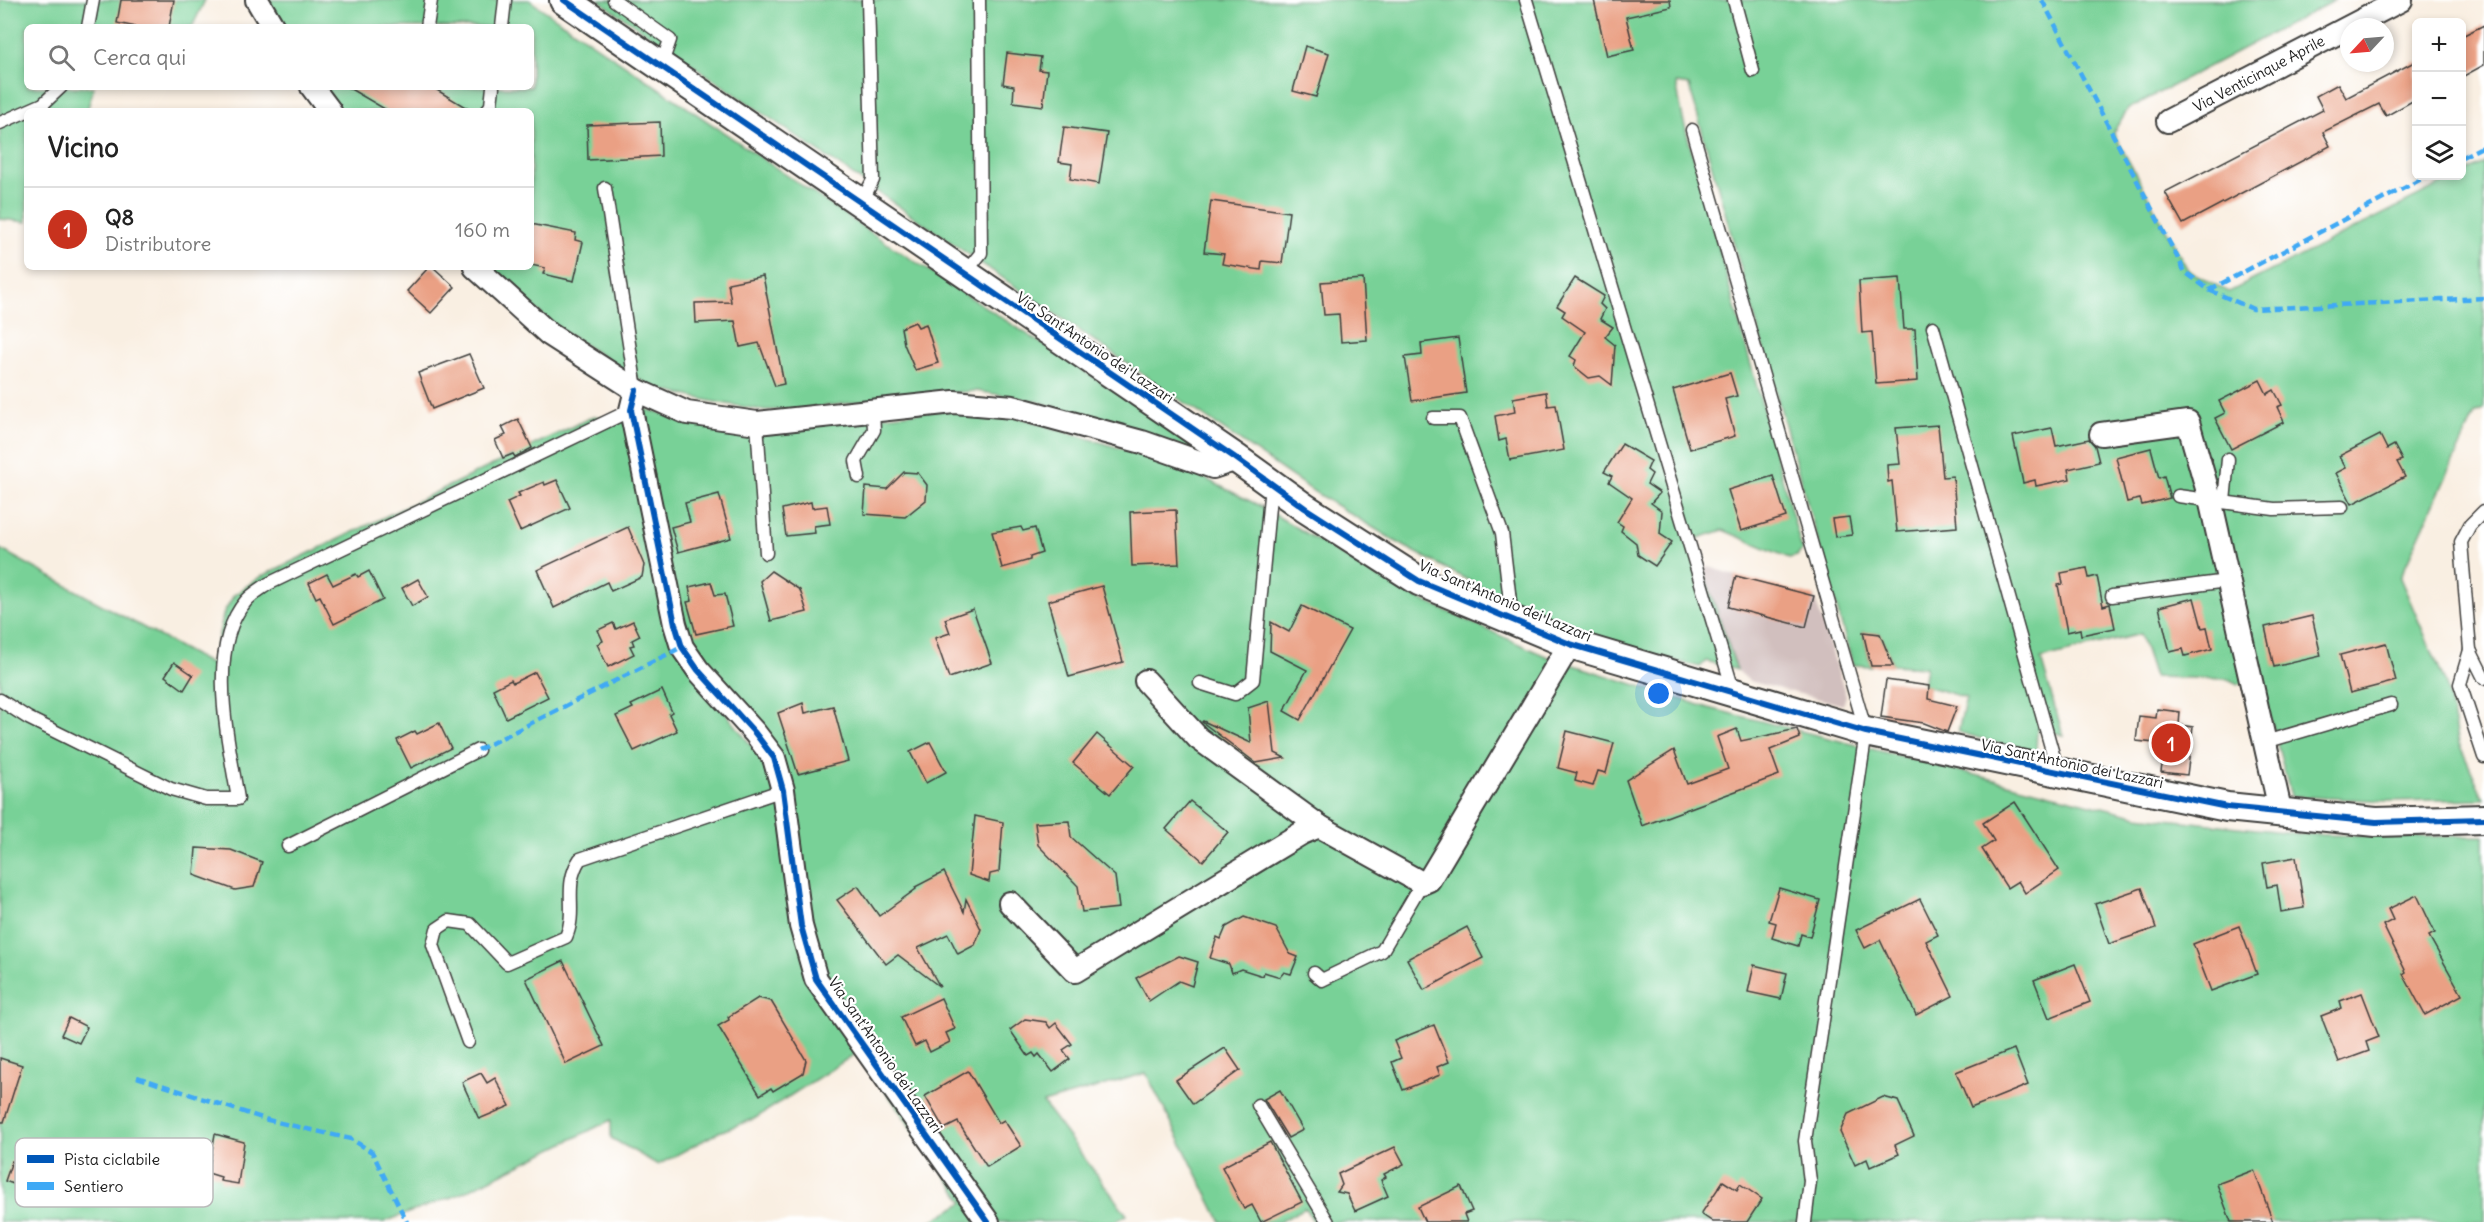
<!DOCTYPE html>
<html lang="it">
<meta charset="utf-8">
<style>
body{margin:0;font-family:Delius,sans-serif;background:#f2f2f2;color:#222}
.controls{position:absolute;right:18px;top:18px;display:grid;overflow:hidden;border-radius:9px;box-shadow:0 3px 9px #0003}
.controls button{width:54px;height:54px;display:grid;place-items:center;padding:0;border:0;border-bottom:2px solid #e0e0e0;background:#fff;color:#222;font:30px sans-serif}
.compass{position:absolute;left:2340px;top:18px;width:54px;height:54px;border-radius:50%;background:#fff;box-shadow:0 3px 9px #0003;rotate:244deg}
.you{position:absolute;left:1659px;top:694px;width:21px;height:21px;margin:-15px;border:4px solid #fff;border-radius:50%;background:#1a73e8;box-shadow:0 0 0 9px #1a73e833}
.badge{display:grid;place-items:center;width:39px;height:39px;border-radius:50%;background:#c8321e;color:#fff;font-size:20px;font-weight:700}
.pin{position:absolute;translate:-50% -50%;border:3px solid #fff;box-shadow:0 2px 6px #0006}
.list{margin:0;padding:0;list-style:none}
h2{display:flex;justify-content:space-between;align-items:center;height:78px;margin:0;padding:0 24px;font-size:26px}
h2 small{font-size:20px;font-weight:400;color:#767676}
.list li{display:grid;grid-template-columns:39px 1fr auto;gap:18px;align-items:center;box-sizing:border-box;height:84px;padding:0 24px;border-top:2px solid #e0e0e0}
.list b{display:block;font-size:22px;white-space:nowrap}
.list p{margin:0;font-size:20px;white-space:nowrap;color:#767676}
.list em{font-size:20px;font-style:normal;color:#767676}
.icon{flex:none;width:33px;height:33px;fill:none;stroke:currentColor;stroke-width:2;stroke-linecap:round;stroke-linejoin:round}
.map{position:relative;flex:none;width:2484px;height:1222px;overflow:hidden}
.search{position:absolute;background:#fff;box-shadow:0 3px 9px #0003;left:24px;top:24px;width:510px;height:66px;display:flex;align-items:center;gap:15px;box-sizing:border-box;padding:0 21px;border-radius:9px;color:#767676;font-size:22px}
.panel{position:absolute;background:#fff;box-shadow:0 3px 9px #0003;left:24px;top:108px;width:510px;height:162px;border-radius:9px}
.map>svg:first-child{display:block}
</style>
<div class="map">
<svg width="2484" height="1222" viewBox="0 0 2484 1222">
<rect width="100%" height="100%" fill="#fff"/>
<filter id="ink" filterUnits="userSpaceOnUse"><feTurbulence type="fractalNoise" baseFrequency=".0167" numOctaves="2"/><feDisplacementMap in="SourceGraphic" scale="12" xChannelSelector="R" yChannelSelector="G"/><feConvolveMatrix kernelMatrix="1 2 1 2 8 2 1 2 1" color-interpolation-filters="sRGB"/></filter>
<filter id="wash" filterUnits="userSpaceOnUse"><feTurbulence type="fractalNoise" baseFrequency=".008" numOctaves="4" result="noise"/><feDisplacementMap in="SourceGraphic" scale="24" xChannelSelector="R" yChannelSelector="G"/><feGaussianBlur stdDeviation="1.35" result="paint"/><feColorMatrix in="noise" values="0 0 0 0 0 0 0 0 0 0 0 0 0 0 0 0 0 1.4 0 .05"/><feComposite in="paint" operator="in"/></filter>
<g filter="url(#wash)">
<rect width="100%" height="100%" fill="#f9efe2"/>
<polygon fill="#d1bfbe" points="1701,564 1736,576 1728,607 1806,627 1814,596 1846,696 1843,705 1749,681 1737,670"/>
<g fill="#78d197" stroke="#4a765a" stroke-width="1.5">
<polygon points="0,0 205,0 192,27 27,27 27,87 94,87 87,111 27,111 27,222 0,219"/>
<polygon points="267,0 529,0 888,244 1192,441 1194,446 1190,449 1036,401 976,391 893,397 799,410 762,410 715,402 653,388 559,329 487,267 531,267 531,111 340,111 323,87 531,87 531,27 283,27"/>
<polygon points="598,0 2335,0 2128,109 2113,132 2188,270 2229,292 2484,163 2484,410 2475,414 2400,578 2446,684 2457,739 2484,799 2387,801 2291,796 2271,721 2255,682 2238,684 2228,679 2154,677 2140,634 2041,659 2063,735 2037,727 2036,754 1958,732 1966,698 1923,685 1926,667 1893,665 1880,634 1863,632 1871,666 1853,665 1689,85 1676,83 1683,119 1802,550 1797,556 1789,558 1723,530 1695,539 1701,564 1737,670 1706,661 1700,667 1598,642 1543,620 1400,544 1316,493"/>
<polygon points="645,409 686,419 689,425 746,429 955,409 1011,415 1182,467 1262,507 1402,591 1548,657 1709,708 2138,816 2302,834 2389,837 2484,836 2484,1222 1314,1222 1305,1208 1279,1222 1221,1222 1146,1073 1043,1103 1127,1215 1114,1222 930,1222 964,1202 858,1052 754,1119 719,1132 658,1165 611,1138 611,1120 460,1194 384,1222 0,1222 0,549 212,665 224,612 234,595 260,577 594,416 625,422 671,635 729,717 792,798 682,628 638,418"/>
</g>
<g id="blocks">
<g fill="#eaa084">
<polygon points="121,0 174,0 169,27 136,27 117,23"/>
<polygon points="1594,0 1670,0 1671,7 1626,17 1634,50 1607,56"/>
<polygon points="2484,25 2484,65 2462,77 2462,36"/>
<polygon points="1305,46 1329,53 1316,97 1293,91"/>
<polygon points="1007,53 1041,57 1039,70 1047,71 1043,106 1013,102 1014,86 1003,84"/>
<polygon points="2416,61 2416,99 2386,116 2379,104 2323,132 2330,146 2183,224 2165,192 2323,110 2316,96 2338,84 2346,98"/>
<polygon points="347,87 432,87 472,111 388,111"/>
<polygon points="660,122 661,156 588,160 587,125"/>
<polygon points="1064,127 1107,133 1099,184 1070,179 1072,164 1059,162"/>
<polygon points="1211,201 1289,212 1282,263 1262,261 1261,270 1222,264 1224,254 1204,252"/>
<polygon points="531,224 576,233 575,240 583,242 574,281 543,274 545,268 531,265"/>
<polygon points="429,267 433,267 455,287 431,313 407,291"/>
<polygon points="763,276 784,384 775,386 759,343 740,347 735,321 696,323 695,303 731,302 728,283"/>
<polygon points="1575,278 1604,296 1600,304 1605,309 1600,319 1613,327 1605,337 1615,345 1612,385 1600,376 1589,378 1574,366 1576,360 1570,356 1585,332 1562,316 1565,311 1557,306"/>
<polygon points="1900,278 1904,329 1915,329 1918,381 1876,384 1872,332 1862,333 1859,281"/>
<polygon points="1363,279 1367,340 1341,342 1339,314 1324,315 1321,282"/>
<polygon points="915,322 918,327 926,324 938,363 915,370 904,344 901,328"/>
<polygon points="1458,338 1466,393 1412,401 1405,357 1422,355 1421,343"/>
<polygon points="469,354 484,388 432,409 418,373"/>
<polygon points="1730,373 1737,396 1725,399 1735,436 1690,449 1673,390"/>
<polygon points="2260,380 2267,394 2274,390 2282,405 2277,407 2284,422 2231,449 2215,418 2225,413 2219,401"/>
<polygon points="1546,392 1548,406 1556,405 1564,450 1510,460 1506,439 1499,441 1495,416 1515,412 1513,398"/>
<polygon points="518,419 532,448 515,457 513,454 503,458 495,440 506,435 502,427"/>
<polygon points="1938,425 1943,477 1953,476 1957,527 1897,532 1892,481 1888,482 1887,465 1900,464 1896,428"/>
<polygon points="2052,428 2056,446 2089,439 2095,446 2099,462 2068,469 2070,479 2036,486 2035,480 2023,483 2013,436"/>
<polygon points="2380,435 2387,449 2394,445 2402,460 2397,462 2405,477 2352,504 2336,473 2346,468 2339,456"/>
<polygon points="1622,444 1651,461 1647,470 1652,474 1647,484 1660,493 1651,503 1662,511 1660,534 1672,542 1655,566 1638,555 1636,543 1621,531 1623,526 1617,522 1632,498 1609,482 1612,476 1604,472"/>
<polygon points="2151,448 2159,478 2164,476 2170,498 2142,505 2140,499 2127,502 2116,457"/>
<polygon points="904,472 918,473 927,485 926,500 905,517 864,514 866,487 887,489"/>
<polygon points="1773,476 1786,517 1741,531 1728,490"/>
<polygon points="557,480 570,508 520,531 507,502 520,496 518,493 544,482 545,485"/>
<polygon points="719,494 731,538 678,552 671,527 690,522 685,503"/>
<polygon points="811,502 812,508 827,506 830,524 814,526 815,533 786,536 782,509"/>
<polygon points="1176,510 1179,564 1132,566 1130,512"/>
<polygon points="1849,517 1852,535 1835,537 1832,519"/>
<polygon points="628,527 644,565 642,577 611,591 607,582 554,608 537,570"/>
<polygon points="1021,527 1023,531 1035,528 1042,553 1030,557 1030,560 1002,568 992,532"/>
<polygon points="2087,568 2089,578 2097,576 2103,606 2110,604 2115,628 2081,635 2080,629 2067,632 2058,585 2063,584 2061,573"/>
<polygon points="369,571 383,600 334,624 320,596 316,598 309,583 327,574 333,585 356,574 358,577"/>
<polygon points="771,571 800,590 807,612 771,621 760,581"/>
<polygon points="1736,576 1814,596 1806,627 1728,607"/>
<polygon points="418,579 428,597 412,606 402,588"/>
<polygon points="711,582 715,595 725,594 733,626 696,634 687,602 692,601 689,587"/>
<polygon points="1102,586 1123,662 1069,677 1048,601"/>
<polygon points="2194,598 2202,628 2207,627 2212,649 2185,656 2183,649 2170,652 2159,607"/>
<polygon points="1302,606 1350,630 1300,720 1284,711 1307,670 1270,651 1271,622 1289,632"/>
<polygon points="973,609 992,663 949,678 935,638 950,633 945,619"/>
<polygon points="2312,616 2321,656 2274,667 2265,627"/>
<polygon points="633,621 640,636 632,640 634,645 630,646 634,654 608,667 597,644 603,641 598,630 613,623 616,629"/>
<polygon points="1863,632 1880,634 1893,666 1871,666"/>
<polygon points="2386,643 2396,681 2350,693 2340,655"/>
<polygon points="174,662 193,675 184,690 165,676"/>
<polygon points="535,672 548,697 506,718 493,689 511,680 513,683"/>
<polygon points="1886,680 1929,686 1928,699 1957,706 1947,732 1924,723 1881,717"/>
<polygon points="662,690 672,712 669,714 677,731 634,751 616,716 633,708 631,705"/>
<polygon points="1269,701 1275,753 1285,758 1256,763 1202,722 1203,721 1251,743 1248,708"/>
<polygon points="803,703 805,713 833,706 848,761 798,774 778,713"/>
<polygon points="2157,709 2180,712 2179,725 2193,727 2187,775 2161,772 2165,744 2136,741 2139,716 2156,718"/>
<polygon points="439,723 451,748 411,768 397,740 415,731 417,734"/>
<polygon points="1737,729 1741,741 1797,729 1800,738 1770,750 1779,775 1642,826 1626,780 1674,750 1687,784 1728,769 1717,737"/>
<polygon points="1567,731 1614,743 1606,773 1598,771 1593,786 1575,781 1577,773 1558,768"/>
<polygon points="1097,734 1134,766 1110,794 1073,763"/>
<polygon points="930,742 946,772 926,783 910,752"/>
<polygon points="1190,801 1228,832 1203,861 1166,829"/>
<polygon points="2015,802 2059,870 2025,893 2018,881 2007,888 1982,849 1994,841 1983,823"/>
<polygon points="975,816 1003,822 999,872 990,874 989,882 969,875"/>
<polygon points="1069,821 1071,837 1115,876 1119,908 1082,912 1078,886 1038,845 1035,823"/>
<polygon points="196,848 231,850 262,862 254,887 235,890 194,875"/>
<polygon points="2296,857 2304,908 2281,912 2277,885 2267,887 2263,863"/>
<polygon points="944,872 964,912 966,899 981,929 975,945 958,954 948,934 918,948 940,987 898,955 886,964 837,900 858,886 879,916 916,889 915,887"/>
<polygon points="1779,888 1820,900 1810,937 1801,934 1798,946 1772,938 1776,923 1769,921"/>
<polygon points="2142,888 2156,928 2109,944 2095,904"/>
<polygon points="2417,895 2435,933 2429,936 2462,995 2425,1015 2403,974 2406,972 2383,925 2393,920 2388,909"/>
<polygon points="1920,899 1938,935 1926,941 1953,996 1916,1015 1880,940 1865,948 1856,930"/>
<polygon points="1244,917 1276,928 1290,954 1298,957 1291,974 1284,972 1280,977 1264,972 1263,976 1241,969 1232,973 1229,964 1210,958 1217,937 1221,939 1226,927"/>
<polygon points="2239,926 2257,974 2211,991 2193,944"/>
<polygon points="1467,927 1483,958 1424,990 1407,959"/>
<polygon points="1179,956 1198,962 1192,986 1179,981 1149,1001 1136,978"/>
<polygon points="563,961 604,1046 566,1064 526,979"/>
<polygon points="2075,964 2090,1002 2049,1018 2034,980"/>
<polygon points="1754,965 1787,973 1781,999 1748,992"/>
<polygon points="2362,993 2379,1037 2366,1042 2369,1051 2339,1062 2321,1016 2342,1008 2340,1001"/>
<polygon points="758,998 771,1001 806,1060 803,1073 773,1091 771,1088 760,1095 718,1026 729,1020 728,1017"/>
<polygon points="941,998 955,1029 946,1033 950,1042 930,1052 925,1041 915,1046 901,1017"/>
<polygon points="69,1018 87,1027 79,1043 61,1035"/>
<polygon points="1025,1019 1046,1022 1050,1028 1056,1023 1072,1044 1063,1050 1070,1059 1053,1072 1039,1054 1036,1057 1033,1053 1028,1056 1010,1030"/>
<polygon points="1434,1025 1449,1062 1437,1067 1440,1075 1403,1090 1392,1062 1401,1058 1394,1041"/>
<polygon points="1225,1048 1240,1070 1193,1104 1176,1080"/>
<polygon points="2014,1049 2028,1085 1971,1108 1956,1072"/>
<polygon points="0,1058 22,1065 4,1122 0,1122"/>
<polygon points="968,1071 999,1123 1004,1120 1021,1146 987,1167 958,1122 944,1129 925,1096"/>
<polygon points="481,1073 487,1083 495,1078 510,1106 479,1119 462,1082"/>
<polygon points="1280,1090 1303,1130 1288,1138 1264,1099"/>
<polygon points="1883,1097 1898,1101 1914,1136 1895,1145 1899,1154 1870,1167 1867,1159 1855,1165 1840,1132 1848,1114"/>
<polygon points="215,1134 244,1142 238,1184 220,1181 221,1177 208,1173"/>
<polygon points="1270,1142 1302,1202 1261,1222 1252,1205 1244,1209 1222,1167"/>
<polygon points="1395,1147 1404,1164 1384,1174 1386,1177 1381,1180 1388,1196 1355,1211 1347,1194 1337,1192 1342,1185 1338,1174"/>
<polygon points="12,1161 29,1168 22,1187 5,1181"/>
<polygon points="2254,1170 2273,1222 2231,1222 2217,1184"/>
<polygon points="1723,1181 1737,1190 1740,1184 1762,1199 1747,1222 1713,1222 1701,1214"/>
<polygon points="1461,1186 1472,1211 1464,1214 1467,1222 1425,1222 1418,1207"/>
</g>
</g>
</g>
<g filter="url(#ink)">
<use href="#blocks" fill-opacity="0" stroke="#3d3c3a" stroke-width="1.5"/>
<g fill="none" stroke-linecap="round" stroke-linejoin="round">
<defs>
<g id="service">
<polyline points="614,0 670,40 661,66"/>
<polyline points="1526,0 1734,693"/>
<polyline points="1734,0 1753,71"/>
<polyline points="88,27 93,0"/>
<polyline points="427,27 431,0"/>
<polyline points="502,27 505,0"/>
<polyline points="487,111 491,105 493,87"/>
<polyline points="0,123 43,104 61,87"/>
<polyline points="1692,130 1866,732 1805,1141 1810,1181 1805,1222"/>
<polyline points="605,188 636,389"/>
<polyline points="861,203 873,180 868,0"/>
<polyline points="965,273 981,253 979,0"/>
<polyline points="1933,327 2058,772"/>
<polyline points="1433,418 1460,418 1502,533 1512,618"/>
<polyline points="757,423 766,553"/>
<polyline points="859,477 856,461 874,430 873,411"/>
<polyline points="2178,496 2274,509 2342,507"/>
<polyline points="2224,502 2228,459"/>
<polyline points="2484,511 2470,525 2461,542 2470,650 2484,678"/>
<polyline points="2112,596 2227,581"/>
<polyline points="2470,650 2460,684 2484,757"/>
<polyline points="1200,683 1235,694 1253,680 1271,485"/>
<path d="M0,700l28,18 143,71 35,10h32c-9,-56 -33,-151 8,-198 6,-7 15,-12 22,-17l363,-174"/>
<polyline points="2265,742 2391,705"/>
<polyline points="288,846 478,750"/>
<polyline points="1314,973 1322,980 1382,951 1422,883"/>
<path d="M468,1042l-35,-97 4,-16 12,-8 21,3 37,39 59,-26c12,-27 -4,-51 14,-78l203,-69"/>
<polyline points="1258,1105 1328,1222"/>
</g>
<g id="minor">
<polyline points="257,0 273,27"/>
<polyline points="312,87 330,111"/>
<polyline points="2168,121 2401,0"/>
<polyline points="475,267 549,334 636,390 687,413 757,423 954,402 1013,407 1142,442 1213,467 1237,459"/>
<polyline points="636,390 631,410 675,624 682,647 698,670 755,733 774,758 783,790 801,926 816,979 988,1222"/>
<polyline points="2101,434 2188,422 2210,499 2281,814"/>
<polyline points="1146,681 1198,738 1319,826"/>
<polyline points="1010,903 1075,971 1302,833 1319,826 1422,883 1429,880 1570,644"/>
</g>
<polyline id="tertiary" points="564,0 1237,459 1305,508 1419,581 1570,644 1866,732 2227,807 2376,822 2484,819"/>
</defs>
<use href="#service" stroke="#3d3c3a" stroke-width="15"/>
<use href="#minor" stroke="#3d3c3a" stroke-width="26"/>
<use href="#tertiary" stroke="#3d3c3a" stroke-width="32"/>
<use href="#service" stroke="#fff" stroke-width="12"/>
<use href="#minor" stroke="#fff" stroke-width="22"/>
<use href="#tertiary" stroke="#fff" stroke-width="28"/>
<g stroke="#3fa9f5" stroke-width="4.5" stroke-dasharray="9 4.5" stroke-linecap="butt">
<polyline points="2042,0 2185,272 2209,290 2253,309 2484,298"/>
<polyline points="2462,157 2484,146"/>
<polyline points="2209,290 2427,176"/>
<polyline points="478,750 682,647"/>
<polyline points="137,1077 268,1120 351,1139 372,1152 407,1222"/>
</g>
<defs>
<g id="cycleway">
<polyline points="564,0 1237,459 1305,508 1419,581 1570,644 1866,732 2227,807 2376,822 2484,819"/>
<polyline points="636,390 631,410 675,624 682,647 698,670 755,733 774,758 783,790 801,926 816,979 988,1222"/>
</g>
</defs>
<use href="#cycleway" stroke="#fff" stroke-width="10"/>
<use href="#cycleway" stroke="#0057b8" stroke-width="6"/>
</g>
</g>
<g text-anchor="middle" stroke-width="4.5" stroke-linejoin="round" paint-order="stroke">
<g font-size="15" fill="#1c1c1c" stroke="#fff">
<text transform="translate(2259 74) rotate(-28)" y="5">Via Venticinque Aprile</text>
<text transform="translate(1095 348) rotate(34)" y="5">Via Sant'Antonio dei Lazzari</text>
<text transform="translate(1505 601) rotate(23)" y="5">Via Sant'Antonio dei Lazzari</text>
<text transform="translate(2072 764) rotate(12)" y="5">Via Sant'Antonio dei Lazzari</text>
<text transform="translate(885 1055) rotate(55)" y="5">Via Sant'Antonio dei Lazzari</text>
</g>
</g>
<rect x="15" y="1138" width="198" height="69" rx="9" fill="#fff" stroke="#bbb" stroke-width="1.5"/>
<rect x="27" y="1155" width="27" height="8" fill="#0057b8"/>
<rect x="27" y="1182" width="27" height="8" fill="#3fa9f5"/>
<g font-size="16" fill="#1c1c1c">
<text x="64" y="1165">Pista ciclabile</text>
<text x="64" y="1192">Sentiero</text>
</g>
</svg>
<div class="controls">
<button>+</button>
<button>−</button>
<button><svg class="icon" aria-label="layers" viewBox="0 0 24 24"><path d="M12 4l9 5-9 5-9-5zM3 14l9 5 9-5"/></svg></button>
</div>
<svg class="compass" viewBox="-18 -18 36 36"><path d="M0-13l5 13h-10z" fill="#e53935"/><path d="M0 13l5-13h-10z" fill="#767676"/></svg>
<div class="you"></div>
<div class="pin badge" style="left:2171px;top:743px">1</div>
<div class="search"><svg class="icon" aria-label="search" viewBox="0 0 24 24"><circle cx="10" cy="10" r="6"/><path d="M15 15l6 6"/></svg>Cerca qui</div>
<section class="panel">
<h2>Vicino<small></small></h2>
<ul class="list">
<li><span class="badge">1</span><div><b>Q8</b><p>Distributore</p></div><em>160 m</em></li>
</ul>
</section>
</div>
